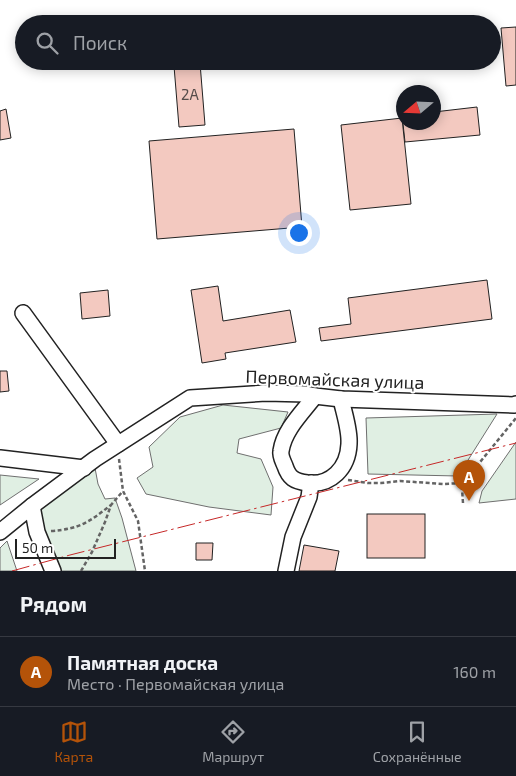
<!DOCTYPE html>
<html lang="ru">
<meta charset="utf-8">
<style>
body{margin:0;font-family:"Exo 2",sans-serif;background:#242831;color:#f1f3f6}
.compass{position:absolute;left:396px;top:85px;width:45px;height:45px;border-radius:50%;background:#171b24;box-shadow:0 2px 12px #0003;rotate:251deg}
.scale{position:absolute;left:15px;bottom:12px;width:101px;box-sizing:border-box;padding-left:5px;border:2px solid #222;border-top:0;font-size:14px;line-height:18px;white-space:nowrap;color:#222;-webkit-text-stroke:4px #fff;paint-order:stroke}
.you{position:absolute;left:298px;top:232px;width:18px;height:18px;margin:-12px;border:4px solid #fff;border-radius:50%;background:#1a73e8;box-shadow:0 0 0 8px #1a73e833}
.badge{display:grid;place-items:center;width:32px;height:32px;border-radius:50%;background:#b45309;color:#fff;font-size:16px;font-weight:700}
.pin{position:absolute;translate:-50% -41px;filter:drop-shadow(0 1px 2px #0008)}
.pin::after{content:'';position:absolute;top:26px;width:18px;height:15px;background:inherit;clip-path:polygon(0 0,100% 0,50% 100%)}
.list{margin:0;padding:0;list-style:none}
h2{display:flex;justify-content:space-between;align-items:center;height:65px;margin:0;padding:0 20px;font-size:21px}
h2 small{font-size:16px;font-weight:400;color:#9ea1a6}
.list li{display:grid;grid-template-columns:32px 1fr auto;gap:15px;align-items:center;box-sizing:border-box;height:70px;padding:0 20px;border-top:1px solid #363941}
.list b{display:block;font-size:19px;white-space:nowrap}
.list p{margin:0;font-size:16px;white-space:nowrap;color:#9ea1a6}
.list em{font-size:16px;font-style:normal;color:#9ea1a6}
.icon{flex:none;width:28px;height:28px;fill:none;stroke:currentColor;stroke-width:2;stroke-linecap:round;stroke-linejoin:round}
.map{position:relative;flex:none;width:516px;height:571px;overflow:hidden}
.search{position:absolute;background:#171b24;box-shadow:0 2px 12px #0003;left:15px;right:15px;top:15px;height:55px;display:flex;align-items:center;gap:12px;box-sizing:border-box;padding:0 18px;border-radius:28px;color:#9ea1a6;font-size:19px}
.sheet{height:135px;background:#171b24}
nav{display:flex;justify-content:space-around;align-items:center;box-sizing:border-box;height:70px;border-top:1px solid #363941;background:#171b24;font-size:14px;color:#9ea1a6}
nav a{display:grid;justify-items:center;gap:2px}
nav .on{color:#b45309}
.map>svg:first-child{display:block}
</style>
<div class="map">
<svg width="516" height="571" viewBox="0 0 516 571">
<rect width="100%" height="100%" fill="#fff"/>
<g fill="#e0efe3" stroke="#6f6f6f">
<polygon points="223,405 288,412 281,428 239,439 237,453 261,459 273,487 271,515 209,507 146,494 137,478 153,467 149,447 180,417"/>
<polygon points="497,414 458,476 368,474 366,418"/>
<polygon points="516,442 516,499 479,503 482,491"/>
<polygon points="95,468 98,484 105,499 115,498 122,518 136,571 52,571 31,513 64,489 83,478"/>
<polygon points="0,475 39,479 0,505"/>
<polygon points="7,541 17,571 0,571 0,548"/>
</g>
<g fill="#f3c9c0" stroke="#222">
<polygon points="516,27 516,85 506,86 501,28"/>
<polygon points="200,63 205,125 179,127 174,66"/>
<polygon points="477,107 480,135 405,142 402,115 404,115 404,122 434,122 434,112"/>
<polygon points="6,109 11,138 0,140 0,111"/>
<polygon points="402,118 411,204 350,210 341,125"/>
<polygon points="294,129 302,227 157,239 149,141"/>
<polygon points="487,280 492,319 321,341 319,328 351,324 348,298"/>
<polygon points="218,286 223,321 290,310 296,342 225,353 226,359 202,363 191,290"/>
<polygon points="108,290 110,316 82,319 80,293"/>
<polygon points="0,371 7,371 9,391 0,392"/>
<rect x="367" y="514" width="58" height="44"/>
<polygon points="196,543 213,543 212,560 196,560"/>
<polygon points="304,545 339,551 335,571 299,571"/>
</g>
<g fill="none" stroke-linecap="round" stroke-linejoin="round">
<defs>
<g id="minor">
<polyline points="23,313 118,444"/>
<path d="M315,396c-13,17 -31,34 -34,55 -1,5 2,10 4,15 4,12 9,15 22,17 24,3 41,-15 42,-39 1,-14 -5,-31 -8,-45"/>
<polyline points="0,458 84,468"/>
<polyline points="32,506 37,532 53,571"/>
<polyline points="0,532 32,506 95,459 190,398 266,393 306,394 315,396 341,399 514,405 516,404"/>
<polyline points="286,571 293,537 309,497 311,483"/>
</g>
</defs>
<use href="#minor" stroke="#222" stroke-width="18"/>
<g stroke="#646464" stroke-width="2.5" stroke-dasharray="4 2.5" stroke-linecap="butt">
<polyline points="119,459 123,491 138,521 145,571"/>
<polyline points="348,480 368,483 381,483 400,481 444,484 463,483 516,418"/>
<polyline points="463,503 462,489 463,483"/>
<path d="M51,531c29,-2 38,-9 60,-26"/>
<polyline points="81,571 92,552 105,522 111,505 123,491"/>
</g>
<use href="#minor" stroke="#fff" stroke-width="15"/>
<polyline stroke="#c62828" stroke-width="1" stroke-dasharray="18 4 2.5 4" stroke-linecap="butt" points="12,571 70,555 516,443"/>
</g>
<g text-anchor="middle" stroke-width="4" stroke-linejoin="round" paint-order="stroke">
<g font-size="15" fill="#564c4a">
<text x="190" y="100">2А</text>
</g>
<g font-size="18" fill="#222" stroke="#fff">
<text transform="translate(335 380) rotate(2)" y="6">Первомайская улица</text>
</g>
</g>
</svg>
<svg class="compass" viewBox="-18 -18 36 36"><path d="M0-13l5 13h-10z" fill="#e53935"/><path d="M0 13l5-13h-10z" fill="#9ea1a6"/></svg>
<div class="scale">50 m</div>
<div class="you"></div>
<div class="pin badge" style="left:469px;top:501px">A</div>
<div class="search"><svg class="icon" aria-label="search" viewBox="0 0 24 24"><circle cx="10" cy="10" r="6"/><path d="M15 15l6 6"/></svg>Поиск</div>
</div>
<section class="sheet">
<h2>Рядом<small></small></h2>
<ul class="list">
<li><span class="badge">A</span><div><b>Памятная доска</b><p>Место · Первомайская улица</p></div><em>160 m</em></li>
</ul>
</section>
<nav>
<a class="on"><svg class="icon" aria-label="map" viewBox="0 0 24 24"><path d="M3 6l6-2 6 2 6-2v14l-6 2-6-2-6 2zM9 4v14M15 6v14"/></svg>Карта</a>
<a><svg class="icon" aria-label="directions" viewBox="0 0 24 24"><path d="M12 3l9 9-9 9-9-9zM9 14v-3h6M13 9l2 2-2 2"/></svg>Маршрут</a>
<a><svg class="icon" aria-label="saved" viewBox="0 0 24 24"><path d="M7 4h10v16l-5-4-5 4z"/></svg>Сохранённые</a>
</nav>
